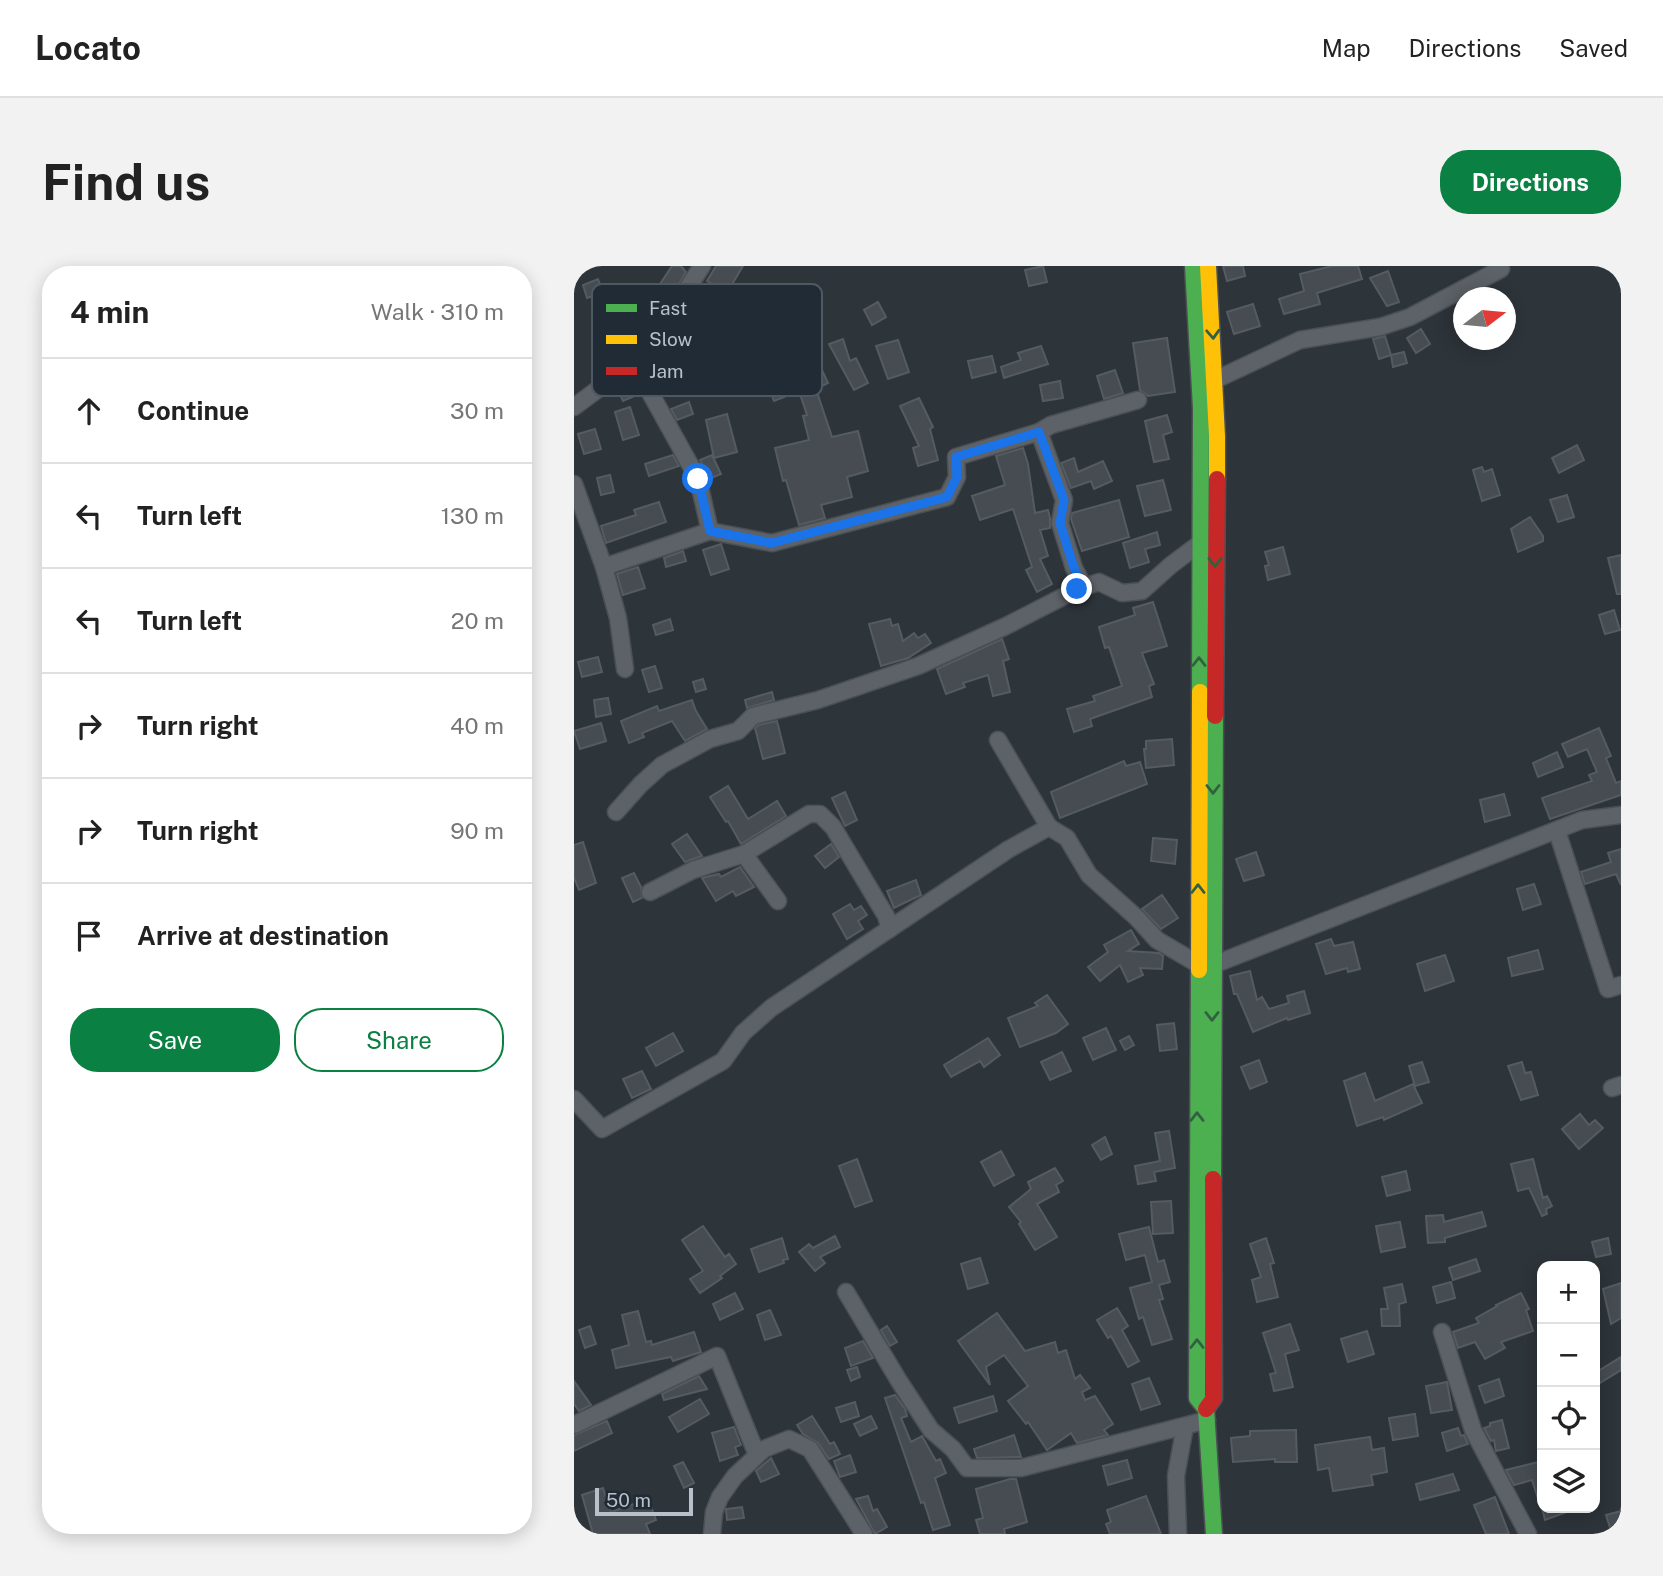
<!DOCTYPE html>
<meta charset="utf-8">
<style>
body{margin:0;font-family:"Public Sans",sans-serif;background:#f2f2f2;color:#222}
.controls{position:absolute;right:21px;bottom:21px;display:grid;overflow:hidden;border-radius:14px;box-shadow:0 4px 18px #0003}
.controls button{width:63px;height:63px;display:grid;place-items:center;padding:0;border:0;border-bottom:2px solid #e0e0e0;background:#fff;color:#222;font:35px sans-serif}
.compass{position:absolute;left:879px;top:21px;width:63px;height:63px;border-radius:50%;background:#fff;box-shadow:0 4px 18px #0003;rotate:74deg}
.scale{position:absolute;left:21px;bottom:18px;width:98px;box-sizing:border-box;padding-left:7px;border:4px solid #b8c1ca;border-top:0;font-size:19px;line-height:24px;white-space:nowrap;color:#b8c1ca;-webkit-text-stroke:5px #202b35;paint-order:stroke}
.stop{position:absolute;width:21px;height:21px;margin:-16px;border:5px solid #1a73e8;border-radius:50%;background:#fff}
.stop.end{background:#1a73e8;border-color:#fff;box-shadow:0 2px 7px #0008}
.list{margin:0;padding:0;list-style:none}
h2{display:flex;justify-content:space-between;align-items:center;height:91px;margin:0;padding:0 28px;font-size:30px}
h2 small{font-size:23px;font-weight:400;color:#767676}
.list li{display:grid;grid-template-columns:46px 1fr auto;gap:21px;align-items:center;box-sizing:border-box;height:105px;padding:0 28px;border-top:2px solid #e0e0e0}
.list b{display:block;font-size:26px;white-space:nowrap}
.list em{font-size:23px;font-style:normal;color:#767676}
.actions{display:flex;gap:14px;padding:21px 28px}
.actions a{flex:1;padding:16px 0;border:2px solid #0b8043;border-radius:28px;text-align:center;font-size:24px;color:#0b8043}
.actions .main{background:#0b8043;color:#fff}
.icon{flex:none;width:38px;height:38px;fill:none;stroke:currentColor;stroke-width:2;stroke-linecap:round;stroke-linejoin:round}
.map{position:relative;flex:none;width:1047px;height:1268px;overflow:hidden;border-radius:28px}
header{display:flex;align-items:center;gap:42px;box-sizing:border-box;height:98px;padding:0 35px;background:#fff;border-bottom:2px solid #e0e0e0}
header strong{font-size:33px}
nav{display:flex;gap:38px;margin-inline-start:auto;font-size:24px}
.intro{display:flex;align-items:center;justify-content:space-between;box-sizing:border-box;height:168px;padding:0 42px}
h1{margin:0;font-size:49px}
.button{padding:18px 32px;border-radius:28px;background:#0b8043;color:#fff;font-size:24px;font-weight:700}
main{display:flex;gap:42px;padding:0 42px}
aside{flex:1;background:#fff;border-radius:28px;box-shadow:0 4px 18px #0003}
.map>svg:first-child{display:block}
</style>
<header>
<strong>Locato</strong>
<nav><a>Map</a><a>Directions</a><a>Saved</a></nav>
</header>
<div class="intro"><h1>Find us</h1><a class="button">Directions</a></div>
<main>
<aside>
<h2>4 min<small>Walk · 310 m</small></h2>
<ul class="list">
<li><svg class="icon" aria-label="ahead" viewBox="0 0 24 24"><path d="M12 20V5M6 11l6-6 6 6"/></svg><div><b>Continue</b></div><em>30 m</em></li>
<li><svg class="icon" aria-label="left" viewBox="0 0 24 24"><path d="M17 20v-9H6M10 6l-5 5 5 5"/></svg><div><b>Turn left</b></div><em>130 m</em></li>
<li><svg class="icon" aria-label="left" viewBox="0 0 24 24"><path d="M17 20v-9H6M10 6l-5 5 5 5"/></svg><div><b>Turn left</b></div><em>20 m</em></li>
<li><svg class="icon" aria-label="right" viewBox="0 0 24 24"><path d="M7 20v-9h11M14 6l5 5-5 5"/></svg><div><b>Turn right</b></div><em>40 m</em></li>
<li><svg class="icon" aria-label="right" viewBox="0 0 24 24"><path d="M7 20v-9h11M14 6l5 5-5 5"/></svg><div><b>Turn right</b></div><em>90 m</em></li>
<li><svg class="icon" aria-label="arrive" viewBox="0 0 24 24"><path d="M6 21V4h12l-3 4 3 4H6"/></svg><div><b>Arrive at destination</b></div></li>
</ul>
<div class="actions"><a class="main">Save</a><a>Share</a></div>
</aside>
<div class="map">
<svg width="1047" height="1268" viewBox="0 0 1047 1268">
<rect width="100%" height="100%" fill="#2d343a"/>
<g fill="#464c51" stroke="#555c61" stroke-width="2">
<polygon points="98,0 107,0 112,6 99,28 86,18"/>
<polygon points="142,0 169,0 153,27 133,15"/>
<polygon points="469,0 473,16 455,20 451,4"/>
<polygon points="649,0 669,0 671,10 653,15"/>
<polygon points="758,0 784,0 788,13 743,27 746,38 710,48 705,33 730,25 726,8"/>
<polygon points="814,5 825,36 813,40 796,12"/>
<polygon points="24,13 29,27 13,32 9,19"/>
<polygon points="304,36 312,51 298,59 290,44"/>
<polygon points="679,38 686,60 660,68 653,46"/>
<polygon points="847,63 856,78 842,87 833,72"/>
<polygon points="811,70 817,89 805,93 799,73"/>
<polygon points="593,72 601,126 574,130 566,124 559,77"/>
<polygon points="269,73 276,95 282,92 294,117 280,124 255,78"/>
<polygon points="324,74 335,106 314,113 302,80"/>
<polygon points="467,80 474,98 430,112 427,101 447,94 444,87"/>
<polygon points="830,86 833,97 819,101 817,89"/>
<polygon points="418,90 422,106 398,112 394,95"/>
<polygon points="247,102 254,117 242,123 258,171 284,165 294,205 273,211 278,231 247,239 251,252 225,259 212,214 209,215 201,182 235,174 229,150 233,149 225,125 200,135 193,117 219,106 222,114"/>
<polygon points="541,104 549,127 530,133 523,110"/>
<polygon points="56,112 65,128 49,135 43,122"/>
<polygon points="486,115 489,132 469,135 466,119"/>
<polygon points="345,132 359,161 356,163 364,194 344,200 339,182 345,180 326,140"/>
<polygon points="115,136 119,148 103,154 97,143"/>
<polygon points="56,141 65,169 49,174 41,146"/>
<polygon points="153,148 163,186 140,192 132,154"/>
<polygon points="593,149 598,166 589,169 595,193 580,196 571,155"/>
<polygon points="21,163 27,183 10,188 4,168"/>
<polygon points="1003,179 1010,194 985,207 978,192"/>
<polygon points="449,182 454,198 461,247 474,244 476,252 476,262 466,264 474,290 466,293 478,318 463,326 452,304 458,301 439,243 406,254 398,230 431,219 422,190"/>
<polygon points="99,189 105,200 75,210 71,198"/>
<polygon points="138,189 147,208 135,213 126,194"/>
<polygon points="500,192 504,206 529,195 538,215 520,223 517,215 497,222 487,197"/>
<polygon points="908,201 910,206 918,203 926,229 908,235 899,204"/>
<polygon points="36,209 40,226 27,229 23,212"/>
<polygon points="589,214 597,244 571,250 563,220"/>
<polygon points="993,229 1000,251 984,256 976,234"/>
<polygon points="545,234 555,271 508,285 497,253 498,247"/>
<polygon points="85,236 92,256 32,277 27,260 62,249 60,244"/>
<polygon points="956,251 969,270 969,275 944,286 937,263"/>
<polygon points="583,266 586,279 571,283 575,296 556,302 549,277"/>
<polygon points="147,278 155,303 137,309 129,284"/>
<polygon points="709,281 716,308 694,314 691,300 695,299 691,286"/>
<polygon points="109,285 112,295 92,301 90,292"/>
<polygon points="1047,289 1047,328 1043,328 1034,292"/>
<polygon points="64,301 71,322 49,329 43,308"/>
<polygon points="579,336 593,380 568,387 580,418 575,420 578,431 516,453 518,460 500,466 493,443 521,435 519,430 548,420 535,381 531,382 525,361 561,349 559,342"/>
<polygon points="1040,344 1046,364 1031,368 1025,349"/>
<polygon points="96,353 99,364 82,369 79,359"/>
<polygon points="316,353 318,360 324,358 329,375 340,367 344,372 351,368 357,377 334,392 307,400 295,358"/>
<polygon points="428,373 435,393 429,395 436,426 419,430 414,409 389,417 391,421 372,428 363,403"/>
<polygon points="24,391 28,406 8,411 4,396"/>
<polygon points="81,400 88,422 75,426 68,404"/>
<polygon points="129,413 132,423 122,426 119,416"/>
<polygon points="198,426 200,434 173,442 171,434"/>
<polygon points="34,432 37,448 22,451 20,434"/>
<polygon points="118,434 122,445 133,463 111,475 98,455 68,467 70,471 55,477 47,455 83,440 85,445"/>
<polygon points="203,455 211,487 189,493 181,462 184,459"/>
<polygon points="27,457 32,475 6,483 0,465"/>
<polygon points="1025,462 1037,490 1032,492 1042,517 1047,515 1047,529 976,553 968,532 1018,515 1015,509 1023,506 1013,483 994,491 988,478"/>
<polygon points="598,473 600,499 572,502 570,483 572,483 572,475"/>
<polygon points="983,486 989,501 964,511 959,497"/>
<polygon points="550,495 552,500 566,496 573,518 486,552 477,526"/>
<polygon points="154,520 174,553 203,535 212,550 167,578 154,555 152,556 136,531"/>
<polygon points="271,526 283,554 271,560 258,532"/>
<polygon points="930,528 936,549 911,556 906,534"/>
<polygon points="113,568 128,590 111,596 98,578"/>
<polygon points="579,572 603,574 601,598 577,595"/>
<polygon points="9,576 22,617 5,624 0,612 0,579"/>
<polygon points="257,578 265,591 251,602 241,590"/>
<polygon points="1047,583 1047,619 1042,608 1011,618 1007,606 1037,596 1034,587"/>
<polygon points="682,586 690,609 670,615 662,593"/>
<polygon points="166,601 180,621 162,630 159,625 142,635 128,612 145,608 147,611"/>
<polygon points="60,607 67,621 68,632 59,636 48,612"/>
<polygon points="342,614 347,629 320,642 313,625"/>
<polygon points="960,618 967,638 949,644 943,623"/>
<polygon points="588,629 604,652 587,663 568,643"/>
<polygon points="276,638 280,644 287,640 293,649 284,655 289,663 273,673 259,648"/>
<polygon points="557,664 565,678 554,685 585,687 589,690 588,703 566,702 569,709 554,716 546,699 526,715 514,701 534,686 530,679"/>
<polygon points="757,673 760,680 779,676 786,703 774,706 773,702 752,708 742,678"/>
<polygon points="964,684 969,703 938,710 934,692"/>
<polygon points="871,689 880,715 851,725 843,698"/>
<polygon points="676,705 683,734 688,731 695,743 715,737 713,730 730,725 736,747 714,754 713,752 679,766 663,728 660,728 656,710"/>
<polygon points="473,729 494,758 482,767 446,781 434,752 464,740 461,737"/>
<polygon points="600,757 603,783 586,785 583,759"/>
<polygon points="532,762 542,784 519,794 509,772"/>
<polygon points="99,767 109,785 82,800 72,782"/>
<polygon points="555,770 560,779 551,784 546,775"/>
<polygon points="414,772 426,789 410,801 406,795 377,811 370,799"/>
<polygon points="488,786 497,805 476,814 467,796"/>
<polygon points="685,794 693,816 676,823 667,801"/>
<polygon points="848,796 855,816 841,820 835,800"/>
<polygon points="948,796 951,807 957,806 964,829 947,834 934,800"/>
<polygon points="68,805 77,823 58,832 49,813"/>
<polygon points="791,807 801,835 839,818 848,837 810,854 809,851 783,860 770,815"/>
<polygon points="1006,848 1015,859 1021,854 1029,862 1005,883 988,863"/>
<polygon points="595,865 601,902 580,906 582,915 564,918 561,900 586,895 581,867"/>
<polygon points="531,871 538,888 527,894 518,879"/>
<polygon points="427,885 440,909 420,920 407,896"/>
<polygon points="283,893 298,935 281,941 265,900"/>
<polygon points="959,893 969,932 973,930 978,940 972,943 973,948 968,950 955,922 944,925 937,898"/>
<polygon points="481,902 489,915 482,919 485,926 463,938 483,971 461,984 445,958 447,956 435,941 457,923 454,916"/>
<polygon points="832,905 836,924 813,930 808,911"/>
<polygon points="597,935 599,967 579,968 577,936"/>
<polygon points="908,946 912,960 871,972 871,976 854,977 852,950 869,949 870,956"/>
<polygon points="826,956 831,981 807,986 802,960"/>
<polygon points="129,960 151,991 155,988 162,998 146,1010 148,1012 126,1027 116,1013 129,1005 108,974"/>
<polygon points="575,961 584,996 590,994 596,1016 585,1019 589,1033 585,1034 598,1073 578,1079 569,1051 565,1053 556,1022 578,1016 571,989 552,994 545,968"/>
<polygon points="261,970 266,981 246,991 251,997 241,1005 225,986 235,978 239,982"/>
<polygon points="208,972 214,993 209,994 210,997 185,1006 177,983"/>
<polygon points="692,972 700,997 696,998 704,1031 683,1036 678,1014 687,1011 676,978"/>
<polygon points="1034,972 1037,988 1022,991 1018,976"/>
<polygon points="406,992 414,1017 394,1023 387,998"/>
<polygon points="902,993 906,1005 879,1014 875,1002"/>
<polygon points="877,1016 881,1032 863,1037 859,1021"/>
<polygon points="1047,1017 1047,1052 1037,1058 1029,1023"/>
<polygon points="828,1018 832,1036 825,1038 826,1060 808,1060 807,1043 814,1043 810,1022"/>
<polygon points="161,1027 169,1043 146,1054 139,1038"/>
<polygon points="947,1027 955,1043 952,1044 959,1065 927,1076 931,1082 911,1093 901,1076 884,1082 879,1066 905,1057 902,1052 923,1040 922,1039"/>
<polygon points="543,1042 554,1060 548,1064 565,1095 554,1101 537,1070 534,1072 523,1054"/>
<polygon points="196,1044 207,1069 191,1074 183,1049"/>
<polygon points="64,1045 72,1076 77,1075 78,1079 120,1066 127,1086 99,1095 97,1091 42,1102 38,1084 55,1079 48,1049"/>
<polygon points="423,1047 451,1085 481,1076 484,1087 492,1084 501,1113 506,1109 516,1122 508,1126 511,1134 521,1130 539,1158 530,1164 534,1169 503,1177 497,1167 473,1184 454,1156 452,1158 434,1135 454,1120 430,1089 412,1101 416,1119 384,1075"/>
<polygon points="716,1058 725,1084 711,1088 719,1121 700,1125 696,1108 702,1107 689,1067"/>
<polygon points="16,1060 22,1078 11,1082 5,1064"/>
<polygon points="313,1060 323,1076 316,1080 307,1064"/>
<polygon points="793,1065 800,1088 774,1096 767,1073"/>
<polygon points="289,1075 299,1092 277,1100 271,1082"/>
<polygon points="1047,1091 1047,1104 1021,1120 1021,1107"/>
<polygon points="283,1101 286,1111 277,1115 273,1104"/>
<polygon points="125,1110 133,1123 90,1134 88,1128"/>
<polygon points="575,1112 586,1138 567,1144 558,1118"/>
<polygon points="925,1113 930,1130 911,1137 905,1120"/>
<polygon points="0,1115 17,1139 5,1145 0,1138"/>
<polygon points="873,1116 878,1144 857,1147 852,1120"/>
<polygon points="321,1129 331,1143 333,1150 327,1152 337,1176 348,1170 362,1195 366,1193 372,1207 361,1212 376,1259 359,1264 350,1236 347,1237 311,1132"/>
<polygon points="419,1130 423,1145 385,1157 380,1142"/>
<polygon points="126,1133 135,1148 104,1166 95,1151"/>
<polygon points="281,1136 285,1150 267,1156 262,1142"/>
<polygon points="841,1148 844,1170 819,1174 815,1152"/>
<polygon points="238,1150 256,1178 260,1176 266,1188 255,1193 244,1177 229,1168 223,1159"/>
<polygon points="297,1150 303,1162 286,1170 280,1158"/>
<polygon points="928,1154 935,1182 922,1185 920,1174 917,1175 910,1162 916,1160 916,1157"/>
<polygon points="33,1155 38,1167 0,1185 0,1169"/>
<polygon points="160,1161 167,1179 161,1181 164,1189 146,1195 138,1167"/>
<polygon points="884,1162 887,1170 890,1169 894,1178 873,1185 868,1167"/>
<polygon points="722,1164 723,1196 701,1196 701,1193 659,1196 657,1172 676,1170 676,1165"/>
<polygon points="440,1169 447,1191 403,1192 400,1183"/>
<polygon points="796,1171 798,1184 810,1182 813,1206 797,1209 799,1219 759,1225 755,1202 744,1204 741,1179"/>
<polygon points="276,1189 282,1206 266,1211 260,1195"/>
<polygon points="197,1192 205,1208 187,1216 182,1205"/>
<polygon points="553,1194 558,1212 534,1219 529,1200"/>
<polygon points="968,1195 968,1239 966,1239 958,1214 940,1219 932,1204"/>
<polygon points="109,1196 120,1217 110,1222 100,1200"/>
<polygon points="879,1208 885,1224 846,1234 842,1218"/>
<polygon points="436,1213 442,1213 453,1256 430,1263 431,1268 406,1268 402,1254 409,1252 402,1223"/>
<polygon points="29,1222 37,1246 74,1233 82,1254 72,1258 76,1268 19,1268 8,1229"/>
<polygon points="294,1230 299,1245 303,1243 313,1261 301,1268 282,1233"/>
<polygon points="572,1230 587,1268 536,1268 532,1258 537,1256 533,1244"/>
<polygon points="921,1231 935,1268 912,1268 900,1239"/>
<polygon points="168,1241 170,1252 153,1254 152,1243"/>
<polygon points="968,1242 1001,1242 1001,1243 971,1254"/>
<polygon points="1047,1245 1047,1268 1038,1268 1032,1249"/>
</g>
<g fill="none" stroke-linecap="round" stroke-linejoin="round">
<defs>
<g id="street">
<polyline points="59,96 124,213 136,265"/>
<polyline points="641,114 726,74 806,61 836,51 927,3"/>
<polyline points="0,141 90,74 113,23 128,0"/>
<polyline points="465,166 490,234 486,257 500,302 510,321"/>
<polyline points="0,218 30,301 44,352 51,403"/>
<polyline points="30,301 136,265 198,277 373,231 383,211 382,191 465,166 477,159 564,134"/>
<polyline points="424,474 475,561"/>
<polyline points="42,546 66,519 88,499 136,473 164,465 179,450 244,434 344,400 432,360 504,323 525,316 548,327 568,325 597,299 625,278"/>
<polyline points="983,565 1034,723 1047,719"/>
<polyline points="76,626 119,604 170,588"/>
<polyline points="204,635 170,588 235,548 246,548 259,561 312,650 316,663"/>
<polyline points="1038,822 1047,819"/>
<polyline points="0,833 28,863 149,795 169,767 197,742 435,583 475,561 493,572 515,609 563,652 583,674 624,698 639,699 1008,554 1047,549"/>
<polyline points="272,1026 325,1115 357,1164 379,1183 393,1202 447,1202 633,1154"/>
<polyline points="868,1066 899,1164 954,1268"/>
<polyline points="0,1159 143,1090 183,1189"/>
<polyline points="138,1268 140,1246 146,1231 161,1210 190,1183 215,1173 236,1183 290,1268"/>
<polyline points="604,1268 602,1210 611,1160"/>
</g>
<g id="fast">
<polyline points="619,0 627,142 626,426"/>
<polyline points="625,704 623,1132 632,1143 640,1268"/>
<polyline points="639,913 641,450"/>
</g>
<g id="slow">
<polyline points="634,0 643,170 643,213"/>
<polyline points="625,704 626,426"/>
</g>
<g id="jam">
<polyline points="641,450 643,213"/>
<polyline points="632,1143 640,1132 639,913"/>
</g>
</defs>
<use href="#street" stroke="#4b5054" stroke-width="19"/>
<use href="#fast" stroke="#4b5054" stroke-width="19"/>
<use href="#slow" stroke="#4b5054" stroke-width="19"/>
<use href="#jam" stroke="#4b5054" stroke-width="19"/>
<use href="#street" stroke="#5d6268" stroke-width="16"/>
<use href="#fast" stroke="#4caf50" stroke-width="16"/>
<use href="#slow" stroke="#ffc107" stroke-width="16"/>
<use href="#jam" stroke="#c62828" stroke-width="16"/>
</g>
<defs><path id="oneway-chevron" d="M-2-3.5L2.5 0L-2 3.5" fill="none" stroke-width="1.6" stroke-linecap="round" stroke-linejoin="round" transform="scale(1.75)"/></defs>
<g stroke="#326040">
<use href="#oneway-chevron" transform="translate(639 68) rotate(87)"/>
<use href="#oneway-chevron" transform="translate(641 296) rotate(91)"/>
<use href="#oneway-chevron" transform="translate(625 396) rotate(-90)"/>
<use href="#oneway-chevron" transform="translate(639 523) rotate(90)"/>
<use href="#oneway-chevron" transform="translate(624 623) rotate(-90)"/>
<use href="#oneway-chevron" transform="translate(638 750) rotate(90)"/>
<use href="#oneway-chevron" transform="translate(623 851) rotate(-90)"/>
<use href="#oneway-chevron" transform="translate(623 1078) rotate(-90)"/>
</g>
<g fill="none" stroke-linecap="round" stroke-linejoin="round">
<polyline stroke="#1a73e8" stroke-width="9" points="124,213 136,265 198,277 373,231 383,211 382,191 465,166 490,234 486,257 500,302 510,321 503,323"/>
</g>
<rect x="18" y="18" width="230" height="112" rx="10" fill="#202b35" stroke="#4e5862" stroke-width="2"/>
<rect x="32" y="38" width="31" height="8" fill="#4caf50"/>
<rect x="32" y="69" width="31" height="9" fill="#ffc107"/>
<rect x="32" y="101" width="31" height="8" fill="#c62828"/>
<g font-size="19" fill="#b8c1ca">
<text x="75" y="49">Fast</text>
<text x="75" y="80">Slow</text>
<text x="75" y="112">Jam</text>
</g>
</svg>
<div class="controls">
<button>+</button>
<button>−</button>
<button><svg class="icon" aria-label="locate" viewBox="0 0 24 24"><circle cx="12" cy="12" r="6"/><path d="M12 2v4M12 18v4M2 12h4M18 12h4"/></svg></button>
<button><svg class="icon" aria-label="layers" viewBox="0 0 24 24"><path d="M12 4l9 5-9 5-9-5zM3 14l9 5 9-5"/></svg></button>
</div>
<svg class="compass" viewBox="-18 -18 36 36"><path d="M0-13l5 13h-10z" fill="#e53935"/><path d="M0 13l5-13h-10z" fill="#767676"/></svg>
<div class="scale">50 m</div>
<div class="stop" style="left:124px;top:213px"></div>
<div class="stop end" style="left:503px;top:323px"></div>
</div>
</main>
